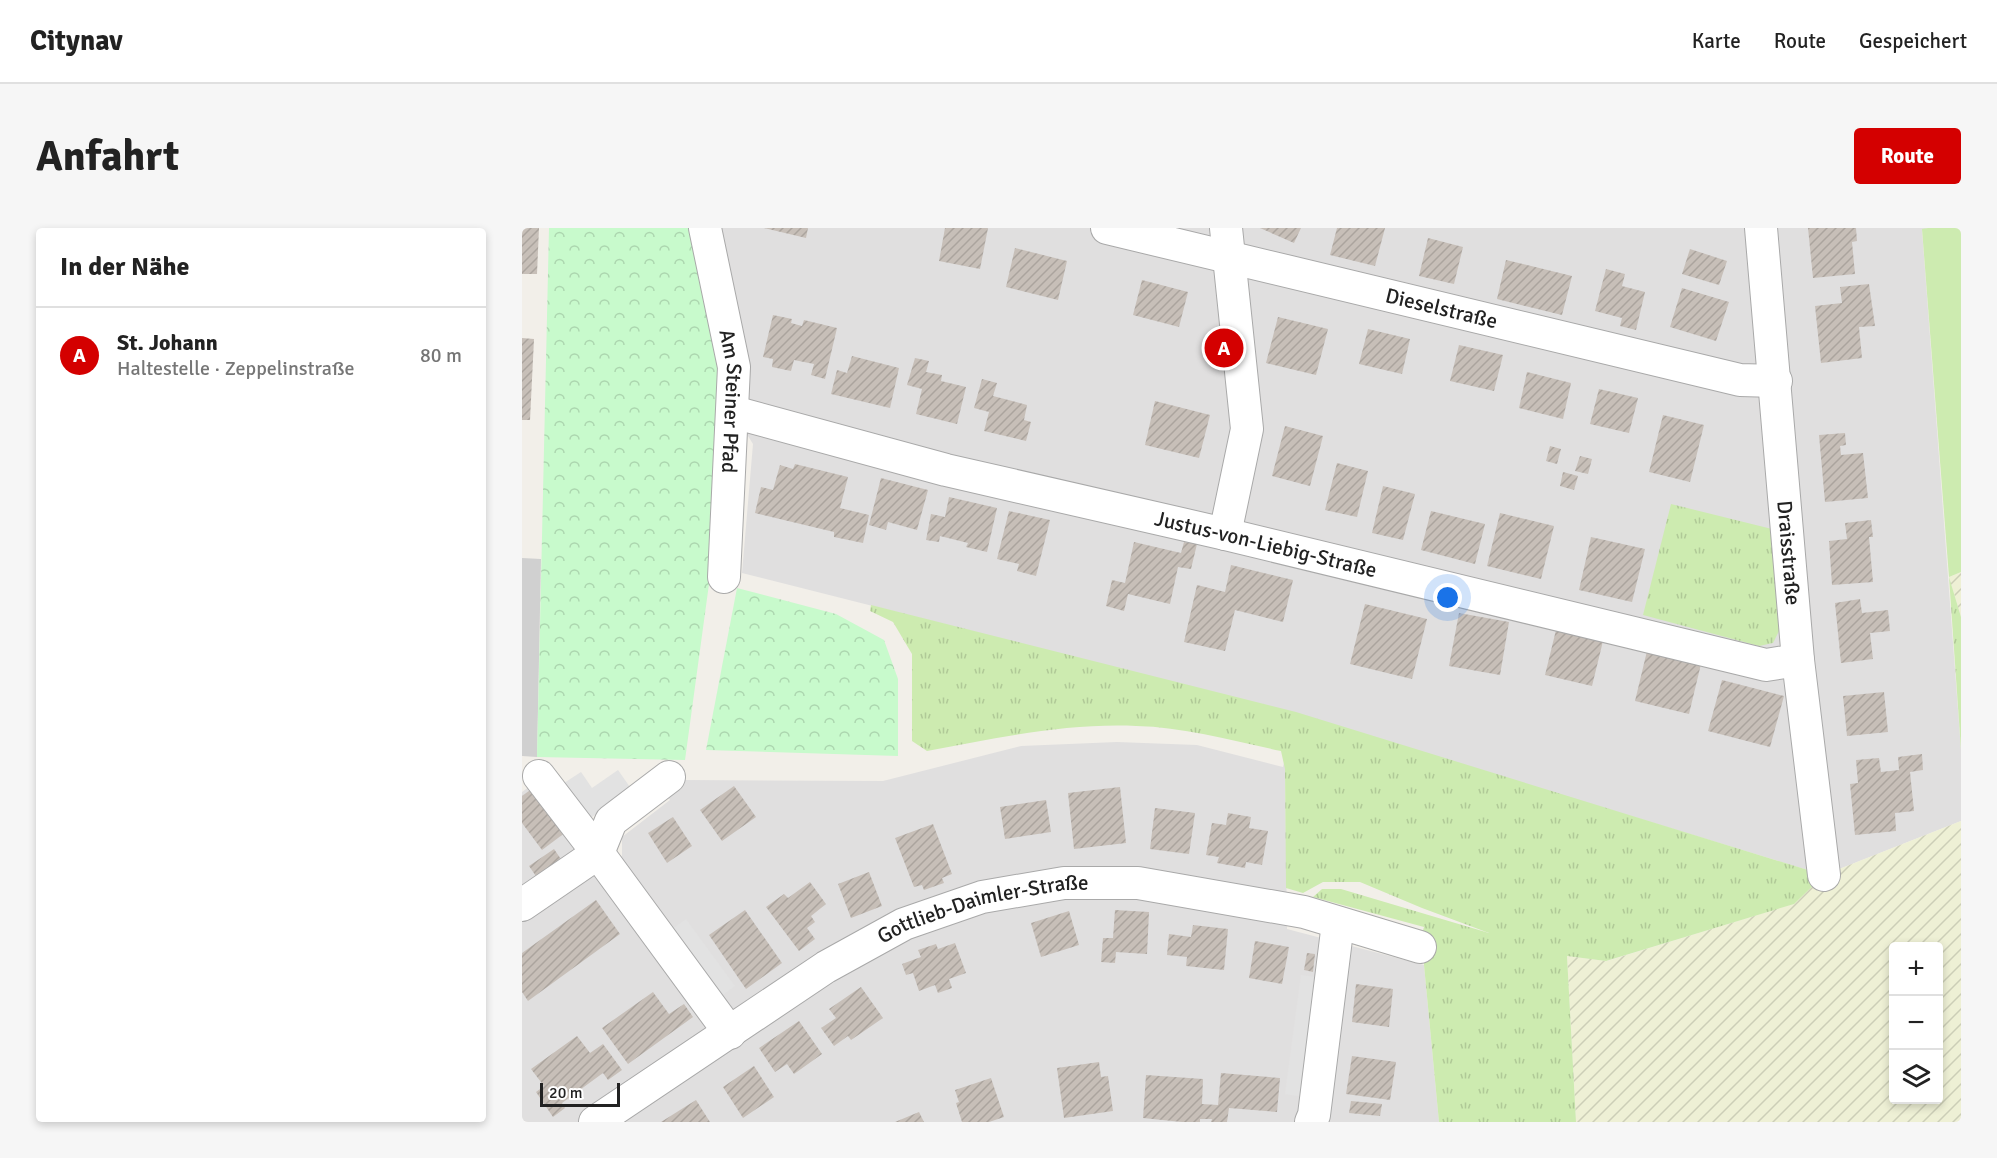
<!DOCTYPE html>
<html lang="de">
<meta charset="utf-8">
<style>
body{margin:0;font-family:Signika,sans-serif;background:#f6f6f6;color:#222}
.controls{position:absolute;right:18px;bottom:18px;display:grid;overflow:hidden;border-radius:6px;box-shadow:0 3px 9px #0003}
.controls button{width:54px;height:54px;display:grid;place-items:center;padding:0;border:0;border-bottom:2px solid #e0e0e0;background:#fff;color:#222;font:30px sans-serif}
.scale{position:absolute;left:18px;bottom:15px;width:80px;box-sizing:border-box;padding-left:6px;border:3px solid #222;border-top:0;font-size:16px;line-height:21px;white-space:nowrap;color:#222;-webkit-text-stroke:4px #fff;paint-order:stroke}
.you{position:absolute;left:926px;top:370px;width:21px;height:21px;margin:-15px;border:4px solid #fff;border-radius:50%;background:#1a73e8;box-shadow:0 0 0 9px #1a73e833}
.badge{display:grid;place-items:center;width:39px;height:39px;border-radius:50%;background:#d40000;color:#fff;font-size:20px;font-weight:700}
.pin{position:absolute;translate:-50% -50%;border:3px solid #fff;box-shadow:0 2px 6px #0006}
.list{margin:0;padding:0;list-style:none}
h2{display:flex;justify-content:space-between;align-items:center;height:78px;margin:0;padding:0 24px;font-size:26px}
h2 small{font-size:20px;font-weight:400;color:#767676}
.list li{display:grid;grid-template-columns:39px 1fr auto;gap:18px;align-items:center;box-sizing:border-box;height:96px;padding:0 24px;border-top:2px solid #e0e0e0}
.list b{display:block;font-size:22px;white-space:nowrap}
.list p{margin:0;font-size:20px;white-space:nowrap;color:#767676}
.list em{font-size:20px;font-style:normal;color:#767676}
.icon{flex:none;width:33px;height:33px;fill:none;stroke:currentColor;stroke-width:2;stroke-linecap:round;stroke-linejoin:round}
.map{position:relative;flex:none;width:1439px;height:894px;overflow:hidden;border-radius:6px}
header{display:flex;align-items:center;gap:36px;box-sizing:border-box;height:84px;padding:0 30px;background:#fff;border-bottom:2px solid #e0e0e0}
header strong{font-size:28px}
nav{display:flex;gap:33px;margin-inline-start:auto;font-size:21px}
.intro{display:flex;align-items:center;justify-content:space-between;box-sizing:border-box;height:144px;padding:0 36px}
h1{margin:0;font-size:42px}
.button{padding:15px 27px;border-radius:6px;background:#d40000;color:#fff;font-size:21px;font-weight:700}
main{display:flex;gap:36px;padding:0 36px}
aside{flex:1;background:#fff;border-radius:6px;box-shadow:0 3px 9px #0003}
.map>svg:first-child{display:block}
</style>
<header>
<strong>Citynav</strong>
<nav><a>Karte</a><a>Route</a><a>Gespeichert</a></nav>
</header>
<div class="intro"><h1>Anfahrt</h1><a class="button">Route</a></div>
<main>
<aside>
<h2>In der Nähe<small></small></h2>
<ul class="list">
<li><span class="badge">A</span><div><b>St. Johann</b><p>Haltestelle · Zeppelinstraße</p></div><em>80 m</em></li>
</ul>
</aside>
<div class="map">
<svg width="1439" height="894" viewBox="0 0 1439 894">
<defs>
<pattern id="farmland-furrows" width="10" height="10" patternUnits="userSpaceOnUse" patternTransform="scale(1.5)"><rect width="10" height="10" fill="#eef0d5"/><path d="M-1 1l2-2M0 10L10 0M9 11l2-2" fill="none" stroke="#ccceb7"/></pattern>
<pattern id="grass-tufts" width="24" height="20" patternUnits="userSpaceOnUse" patternTransform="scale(1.5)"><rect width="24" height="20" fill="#cdebb0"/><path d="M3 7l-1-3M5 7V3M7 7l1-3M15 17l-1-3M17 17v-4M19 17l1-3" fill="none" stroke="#b0c997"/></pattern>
<pattern id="park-crowns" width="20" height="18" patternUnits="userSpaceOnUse" patternTransform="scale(1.5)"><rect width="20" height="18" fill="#c8facc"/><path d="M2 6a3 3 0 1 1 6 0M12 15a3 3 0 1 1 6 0" fill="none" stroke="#acd6af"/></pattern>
<pattern id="building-hatch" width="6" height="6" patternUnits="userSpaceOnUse" patternTransform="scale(1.5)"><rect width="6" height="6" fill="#c7bfb8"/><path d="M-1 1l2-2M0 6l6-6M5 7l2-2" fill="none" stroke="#aba49e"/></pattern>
</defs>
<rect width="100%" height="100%" fill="#f2efe9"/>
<polygon fill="#e0dfdf" points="183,0 1406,0 1400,2 1439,522 1439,593 1302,647 932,534 763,541 765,701 902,737 917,894 0,894 0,564 11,556 76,643 100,628 100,609 148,572 142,564 162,552 361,553 499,518 595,514 675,517 761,539 774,485 220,345 231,216 211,184"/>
<polygon fill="#d0d0d0" points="0,330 19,331 15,529 0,528"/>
<g fill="url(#farmland-furrows)" fill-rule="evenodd">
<polygon points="1439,344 1439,389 1427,349"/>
<path d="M1439,593v301h-385l-9,-166 40,5 186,-57 31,-29zM1372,718h44v154h-44z"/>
</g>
<g fill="url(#grass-tufts)">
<polygon points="1149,276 1250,301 1259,399 1251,415 1237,418 1121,387"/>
<polygon points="1427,349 1439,389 1439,522"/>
<path d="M349,377l425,107 528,163 -30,29 -188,57 -39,-5 9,166h-137l-15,-157 -2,-31 2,-7 -111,-30 9,-8h19l148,44 -67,-25 -62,-26h-37l-20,11 -17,-5 -1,-119 -4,-18c-48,-10 -96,-24 -145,-25 -70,-3 -140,12 -209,25l-15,-10v-87l-19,-32 -23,-11z"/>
</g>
<g fill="url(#park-crowns)">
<polygon points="27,0 183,0 211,184 192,216 187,356 163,532 15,529"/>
<polygon points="215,360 314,386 362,412 376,451 376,528 184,522"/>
</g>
<polygon fill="#cdebb0" points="1406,0 1439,0 1439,344 1427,349 1400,1"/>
<g fill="#e2e2e2">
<polygon points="96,542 110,562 64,593 39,557 59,544 70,560"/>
<polygon points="164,691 213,758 198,769 149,702"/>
<polygon points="779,747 800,750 783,869 763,866"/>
</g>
<g fill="url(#building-hatch)">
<polygon points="0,0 17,0 15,46 0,46"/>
<polygon points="242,0 286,0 284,10"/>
<polygon points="423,0 466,0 458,41 417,33"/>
<polygon points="738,0 779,0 772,15"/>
<polygon points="815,0 863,0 853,38 808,27"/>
<polygon points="1286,0 1334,0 1335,13 1330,14 1333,46 1291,50"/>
<polygon points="906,10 941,19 932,56 897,48"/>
<polygon points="493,20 545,33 536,72 484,59"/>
<polygon points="1168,21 1205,33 1197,57 1160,46"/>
<polygon points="984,32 1050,48 1040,87 975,71"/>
<polygon points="1084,41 1103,46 1100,58 1123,64 1114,102 1098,98 1100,90 1073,83"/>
<polygon points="620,52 666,64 657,99 611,87"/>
<polygon points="1347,56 1353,98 1337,99 1340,130 1299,135 1293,78 1320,75 1318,59"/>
<polygon points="1160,60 1207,74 1194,113 1148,99"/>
<polygon points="251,87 270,91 269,95 280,98 282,92 315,100 303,151 289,147 292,136 272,132 269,143 250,139 251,131 241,129"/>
<polygon points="756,89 806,101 794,147 744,135"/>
<polygon points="846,101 888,111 880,146 837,136"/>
<polygon points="0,110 12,111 8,192 0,192"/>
<polygon points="937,117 981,127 972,163 928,153"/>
<polygon points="330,128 377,140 368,180 309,166 315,142 325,145"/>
<polygon points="393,130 407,133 404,144 420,147 419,153 444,159 435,196 394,186 400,161 385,157"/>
<polygon points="1005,144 1049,155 1041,191 997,180"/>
<polygon points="460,151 475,155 471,168 505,177 502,192 509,194 504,213 462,203 467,184 452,180"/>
<polygon points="1077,161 1116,170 1107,205 1068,196"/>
<polygon points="633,173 688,187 677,230 623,217"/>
<polygon points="1141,187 1182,197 1168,254 1127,244"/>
<polygon points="763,198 801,208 788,258 750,248"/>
<polygon points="1323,205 1324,217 1318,218 1319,227 1341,225 1346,270 1303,274 1297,207"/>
<polygon points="1028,218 1039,221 1035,236 1024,233"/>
<polygon points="1058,228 1070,231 1066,246 1053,243"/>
<polygon points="815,235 846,243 835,289 803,282"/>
<polygon points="273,236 326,249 318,280 347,287 341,315 312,309 312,304 233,285 239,259 251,262 258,237 271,241"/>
<polygon points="1041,244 1056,248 1052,262 1038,258"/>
<polygon points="359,250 406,262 395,302 366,294 364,302 347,297"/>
<polygon points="861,258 893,266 881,312 850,305"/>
<polygon points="427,269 475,280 465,324 444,319 446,315 418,308 417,314 404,312 409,286 423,289"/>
<polygon points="487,283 528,292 514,348 495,343 497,336 475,331"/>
<polygon points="909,283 963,296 953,336 899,322"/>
<polygon points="978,285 1032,298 1019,351 965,338"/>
<polygon points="1349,292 1351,309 1347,309 1351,354 1310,357 1307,313 1325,311 1323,295"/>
<polygon points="1069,309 1123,321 1110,374 1057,362"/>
<polygon points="612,314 659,325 662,314 675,316 669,341 656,339 648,376 606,366 602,383 584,378 590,352 603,355"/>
<polygon points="709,337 771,352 761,394 713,382 703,423 662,414 675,357 703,364"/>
<polygon points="1338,371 1340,385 1366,382 1368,403 1348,405 1351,431 1319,435 1313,375"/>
<polygon points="843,376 905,391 890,451 828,436"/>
<polygon points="937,385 987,394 978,447 927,438"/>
<polygon points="1034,402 1081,413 1070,458 1023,447"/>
<polygon points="1125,423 1179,436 1167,486 1113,473"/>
<polygon points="1200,452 1262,468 1248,519 1186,503"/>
<polygon points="1362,464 1366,504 1325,508 1321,468"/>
<polygon points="1400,526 1401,542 1388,544 1392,583 1373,585 1374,603 1333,607 1328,556 1336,555 1334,532 1357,530 1359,544 1377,542 1376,529"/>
<polygon points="212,558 234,589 200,613 178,582"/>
<polygon points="598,559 604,615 552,621 546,565"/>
<polygon points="11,560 44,604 20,622 0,595 0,568"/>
<polygon points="524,572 529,604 483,611 478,579"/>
<polygon points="633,580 673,585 667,626 628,621"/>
<polygon points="706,585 729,589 727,600 746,603 740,637 724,634 723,640 695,635 697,629 684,627 690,595 704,597"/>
<polygon points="151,589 170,618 145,635 126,605"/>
<polygon points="411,596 430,646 420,650 422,655 402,662 400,657 392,659 373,610"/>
<polygon points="32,621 43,637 18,654 7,638"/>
<polygon points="347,644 360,678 329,690 316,656"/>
<polygon points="288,654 304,676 289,688 293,694 285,700 293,711 277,723 244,679 262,666 266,670"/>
<polygon points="74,672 98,706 6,773 0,764 0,725"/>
<polygon points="223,682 260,735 224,761 187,707"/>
<polygon points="593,682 627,684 625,726 594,724 593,735 579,734 581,710 591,710"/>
<polygon points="547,683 557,717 519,729 509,695"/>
<polygon points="671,697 706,701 702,742 664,738 665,729 645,727 647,706 669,709"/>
<polygon points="733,713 767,719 760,756 727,750"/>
<polygon points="433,715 444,745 427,751 430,760 416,765 413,757 397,763 391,745 384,747 380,736 399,729 396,722 414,716 416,721"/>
<polygon points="785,725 793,726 791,744 782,742"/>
<polygon points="834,756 871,761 867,799 830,794"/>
<polygon points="339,759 361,790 329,812 326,808 312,818 299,800 314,790 307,781"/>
<polygon points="131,764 147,786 162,776 171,789 106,836 80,800"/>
<polygon points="277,793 300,826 272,846 265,836 253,844 237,820"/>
<polygon points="55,808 68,825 81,816 100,842 86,852 81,845 40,875 43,880 31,889 14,864 22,858 9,841"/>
<polygon points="830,828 874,834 868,872 824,866"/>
<polygon points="577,834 579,849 586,848 591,883 542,890 535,840"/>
<polygon points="232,838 252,869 221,890 201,859"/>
<polygon points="699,845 758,850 755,884 707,880 705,894 689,894 690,891 678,891 678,894 660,894 621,890 624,847 681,851 680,876 696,877"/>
<polygon points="469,850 482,889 467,894 440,894 434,875 437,874 433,862"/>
<polygon points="174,872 188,894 139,894"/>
<polygon points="829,873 860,876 858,888 827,885"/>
<polygon points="397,884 402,894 373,894"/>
</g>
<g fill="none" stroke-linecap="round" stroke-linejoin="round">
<defs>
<g id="street">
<path id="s1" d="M183,0l29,139 -10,210"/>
<path id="s2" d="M585,0l633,152 36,1"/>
<path id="s3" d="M1239,0l37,432 26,215"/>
<path id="s4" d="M211,184l213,58 279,64 541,131 32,-5"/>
<polyline points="703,306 725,201 704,0"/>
<polyline points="17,548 76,625 208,805"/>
<polyline points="0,677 76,625 89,593 147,549"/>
<path id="s5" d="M73,894l231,-155 78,-43 78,-27 82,-14h74l166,29 116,35"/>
<polyline points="789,894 792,887 816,695"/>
</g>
</defs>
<use href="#street" stroke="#a9a9a9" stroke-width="34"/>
<use href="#street" stroke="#fff" stroke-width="32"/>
</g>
<g text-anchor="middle" stroke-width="5" stroke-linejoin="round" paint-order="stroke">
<g font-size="21" fill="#222" stroke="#fff">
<text dy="7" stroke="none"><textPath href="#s2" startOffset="344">Dieselstraße</textPath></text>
<text dy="7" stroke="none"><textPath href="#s1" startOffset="176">Am Steiner Pfad</textPath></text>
<text dy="7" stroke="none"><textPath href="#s4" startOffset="549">Justus-von-Liebig-Straße</textPath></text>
<text dy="7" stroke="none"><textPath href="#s3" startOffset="326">Draisstraße</textPath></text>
<text dy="7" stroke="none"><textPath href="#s5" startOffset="448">Gottlieb-Daimler-Straße</textPath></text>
</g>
</g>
</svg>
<div class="controls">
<button>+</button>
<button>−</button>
<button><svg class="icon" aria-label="layers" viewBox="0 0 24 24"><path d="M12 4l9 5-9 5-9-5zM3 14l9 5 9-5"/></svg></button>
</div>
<div class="scale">20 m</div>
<div class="you"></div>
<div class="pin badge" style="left:702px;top:120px">A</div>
</div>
</main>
